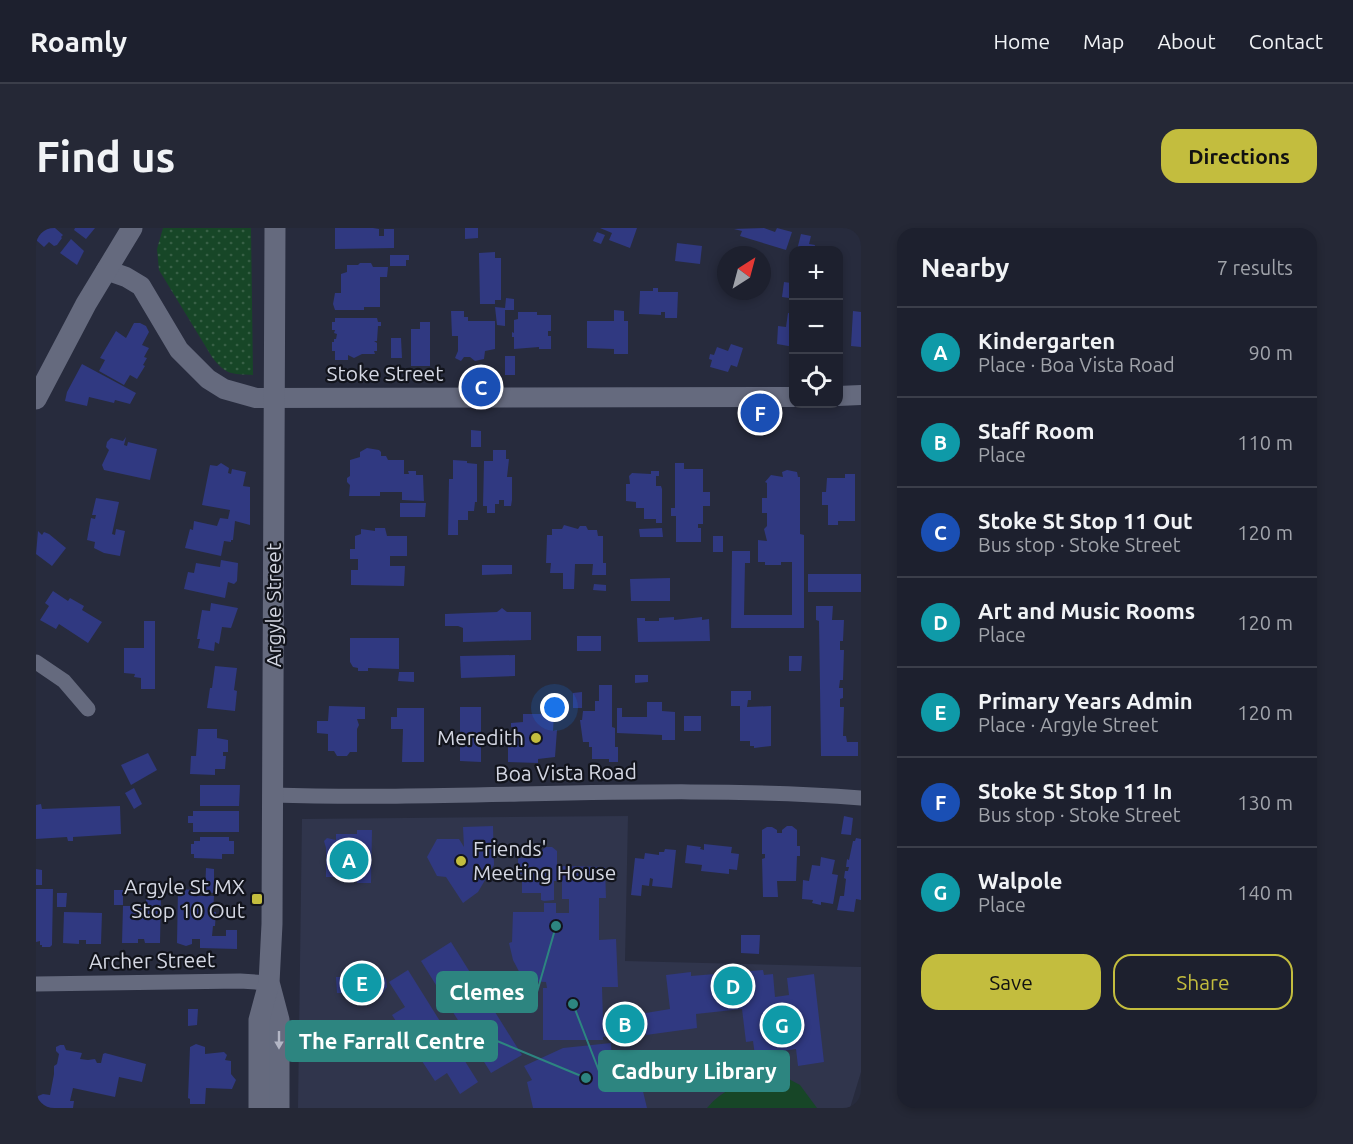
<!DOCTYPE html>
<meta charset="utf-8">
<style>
body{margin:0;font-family:Ubuntu,sans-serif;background:#252836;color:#f1f3f6}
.controls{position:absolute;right:18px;top:18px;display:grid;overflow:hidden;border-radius:12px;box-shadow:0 3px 9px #0003}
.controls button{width:54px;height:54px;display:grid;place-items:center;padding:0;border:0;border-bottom:2px solid #3b3e4a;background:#1d202e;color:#f1f3f6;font:30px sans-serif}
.compass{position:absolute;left:681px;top:18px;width:54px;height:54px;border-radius:50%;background:#1d202e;box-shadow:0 3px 9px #0003;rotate:36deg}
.you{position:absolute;left:519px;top:480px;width:21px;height:21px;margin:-15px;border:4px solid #fff;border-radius:50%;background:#1a73e8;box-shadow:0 0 0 9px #1a73e833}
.badge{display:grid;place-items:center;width:39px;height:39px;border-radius:50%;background:#c3bd3e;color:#fff;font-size:20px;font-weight:700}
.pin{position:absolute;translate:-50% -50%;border:3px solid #fff;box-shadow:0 2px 6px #0006}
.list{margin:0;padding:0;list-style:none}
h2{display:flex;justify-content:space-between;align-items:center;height:78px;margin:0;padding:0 24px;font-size:26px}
h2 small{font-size:20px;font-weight:400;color:#a0a3aa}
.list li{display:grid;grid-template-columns:39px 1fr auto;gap:18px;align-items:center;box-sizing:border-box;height:90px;padding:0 24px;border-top:2px solid #3b3e4a}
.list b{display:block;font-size:22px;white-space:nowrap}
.list p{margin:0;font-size:20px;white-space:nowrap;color:#a0a3aa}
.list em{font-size:20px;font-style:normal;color:#a0a3aa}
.actions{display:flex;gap:12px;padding:18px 24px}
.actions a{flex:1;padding:14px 0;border:2px solid #c3bd3e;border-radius:18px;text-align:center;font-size:21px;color:#c3bd3e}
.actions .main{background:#c3bd3e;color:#111}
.icon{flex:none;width:33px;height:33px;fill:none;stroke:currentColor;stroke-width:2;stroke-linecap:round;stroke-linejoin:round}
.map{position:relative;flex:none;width:825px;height:880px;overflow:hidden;border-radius:18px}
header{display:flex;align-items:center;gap:36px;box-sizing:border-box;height:84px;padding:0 30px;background:#1d202e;border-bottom:2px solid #3b3e4a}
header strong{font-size:28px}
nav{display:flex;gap:33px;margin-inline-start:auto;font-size:21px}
.intro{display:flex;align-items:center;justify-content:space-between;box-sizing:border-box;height:144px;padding:0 36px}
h1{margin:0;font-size:42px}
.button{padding:15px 27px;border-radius:18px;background:#c3bd3e;color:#111;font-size:21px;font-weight:700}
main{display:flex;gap:36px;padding:0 36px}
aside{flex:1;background:#1d202e;border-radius:18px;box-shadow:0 3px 9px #0003}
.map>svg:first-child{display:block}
</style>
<header>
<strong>Roamly</strong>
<nav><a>Home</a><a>Map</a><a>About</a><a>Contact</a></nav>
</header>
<div class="intro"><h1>Find us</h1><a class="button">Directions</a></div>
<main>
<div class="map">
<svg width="825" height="880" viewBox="0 0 825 880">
<defs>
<pattern id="green-dots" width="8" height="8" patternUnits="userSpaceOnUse" patternTransform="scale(1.5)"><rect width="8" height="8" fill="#174627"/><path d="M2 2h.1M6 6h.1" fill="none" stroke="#386046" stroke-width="1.8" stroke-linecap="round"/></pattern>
</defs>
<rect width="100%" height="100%" fill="#272b3d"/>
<polygon fill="#30354c" points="592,588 589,733 825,739 825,844 814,880 262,880 266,591"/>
<path fill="url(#green-dots)" d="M127,0h88l2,147c-22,-1 -27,0 -41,-18l-53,-87 -2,-21z"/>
<path fill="#174627" d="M749,849l15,8 17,23h-110c20,-25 48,-28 78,-31z"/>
<g fill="#303981">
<polygon points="0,0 19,0 27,7 25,9 26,10 21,17 18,18 13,14 8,19 0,12"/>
<polygon points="39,0 59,0 50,11 38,2"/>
<polygon points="299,0 337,0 343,1 343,8 348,8 348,1 358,1 358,20 299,21"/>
<polygon points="429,0 442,0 442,10 429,11"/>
<polygon points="564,0 601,0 594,20 573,12 576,5"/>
<polygon points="728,0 739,4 741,0 756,4 750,22 704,8 706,3 698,1"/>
<polygon points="561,4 569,7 565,16 557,13"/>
<polygon points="765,6 775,8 773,16 779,17 778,22 761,22"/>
<polygon points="35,11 48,23 41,37 24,25"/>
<polygon points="641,15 666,18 664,36 639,33"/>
<polygon points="459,24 459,30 465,30 465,72 459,72 459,76 444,76 443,25"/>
<polygon points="354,27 373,27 373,32 370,32 370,38 354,38"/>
<polygon points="324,35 335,35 337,39 352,39 351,49 344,49 344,79 328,79 328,82 299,82 297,76 299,65 305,65 305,46 311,44 311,37 322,37"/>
<polygon points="748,54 755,55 753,70 746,69"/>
<polygon points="617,60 622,60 622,64 642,64 641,90 629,90 629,84 625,84 625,87 603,86 604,63 617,63"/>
<polygon points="470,70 478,71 478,82 469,82 469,98 461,97 459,79 469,80"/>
<polygon points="578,82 588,83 588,93 592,93 592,126 578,126 578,121 551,120 551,93 578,93"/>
<polygon points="415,83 428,83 428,89 432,89 432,93 459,93 459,121 449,123 448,131 439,133 434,129 428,129 425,133 419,130 422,123 422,108 416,108"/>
<polygon points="817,83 825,84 825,119 815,118"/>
<polygon points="482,84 501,84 501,87 515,87 515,103 512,103 512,108 515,108 515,121 503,121 503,119 478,121 478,109 476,109 476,104 478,105 478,92 482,91"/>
<polygon points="752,85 758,86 758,119 741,116 742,98 750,99"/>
<polygon points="299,90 341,90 342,94 345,94 345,98 342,98 341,113 338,113 341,115 341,123 338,123 339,126 326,126 318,130 312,127 312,132 299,132 299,123 296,123 296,114 298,114 298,111 300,111 301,106 298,105 299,102 296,102 296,94 299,94"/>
<polygon points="384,94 394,94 394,138 375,138 375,101 384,101"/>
<polygon points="98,95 104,95 110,98 113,104 106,117 113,120 108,129 111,130 107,137 109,138 101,151 94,147 88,157 63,143 69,132 64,130 80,103 90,110"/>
<polygon points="355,110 365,110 366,130 355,130"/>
<polygon points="695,116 707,120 701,139 695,137 692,144 674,139 676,132 673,131 674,126 678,127 681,119 692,123"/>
<rect x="469" y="128" width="10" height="19"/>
<polygon points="46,136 100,165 94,176 79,172 78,175 53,169 51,178 29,173 31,164"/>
<polygon points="435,202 445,203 445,219 435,219"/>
<polygon points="90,209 88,217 91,218 92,214 121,221 114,252 68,242 66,237 73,222 70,219 71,214 75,210 87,213"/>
<polygon points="331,220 343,222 345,224 345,228 350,228 352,232 368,232 368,246 373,246 372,243 380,243 380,247 387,247 388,273 366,272 366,264 344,264 344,268 313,268 314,257 311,254 311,250 314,248 314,232 324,229 324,224"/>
<polygon points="457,222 470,222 470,231 473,231 471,249 476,249 476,272 475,278 468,278 468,272 463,272 463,276 459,276 459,285 451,285 451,278 447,278 448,233 457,233"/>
<polygon points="417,232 431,233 431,235 441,236 441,274 439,274 438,283 432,283 432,292 422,292 422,307 412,307 413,251 417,251"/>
<polygon points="185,235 193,240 192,245 195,246 196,241 210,244 207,258 214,259 214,297 199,293 197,312 195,312 195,314 188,313 185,328 149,320 154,301 157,302 158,293 181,298 184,290 192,291 194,282 166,277 174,237 181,238"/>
<polygon points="639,235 648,235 648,241 667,241 667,264 674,264 674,278 667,278 667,296 662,296 662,300 665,300 665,314 640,314 640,288 635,288 635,280 639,280"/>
<polygon points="751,242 761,244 762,249 764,249 764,306 768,307 768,400 695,400 696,323 714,323 714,335 709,335 708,387 756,387 756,334 745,334 745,337 729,337 729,334 722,334 722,312 731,313 728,301 731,298 731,285 726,285 726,270 731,270 731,255 729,254 735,247 747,249 746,244"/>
<polygon points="615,243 623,243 623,248 620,248 620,258 625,258 626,261 626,295 620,295 620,291 608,291 608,280 600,280 600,274 590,273 590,256 594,256 593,248 596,245 615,246"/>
<polygon points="809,246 819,246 819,293 802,293 802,297 792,297 792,277 786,277 786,264 790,264 791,250 809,250"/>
<polygon points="60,270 83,274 76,306 79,307 80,301 89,303 84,328 68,325 58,320 59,314 51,312 55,290 59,291 60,287 56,287"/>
<polygon points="364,275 390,275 389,289 364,289"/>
<polygon points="528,297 542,301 544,298 550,298 552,302 561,302 562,308 567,308 567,335 570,335 570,347 556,347 557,336 539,336 538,361 527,361 527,345 514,345 515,335 510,335 511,307 516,307 516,301 526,301"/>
<polygon points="339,300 349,300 351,308 371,308 371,328 354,328 354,338 369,338 368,358 315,357 315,342 322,342 322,331 314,331 314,321 319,321 319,308 325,306 325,301 339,303"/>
<polygon points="626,300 627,309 604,309 603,301"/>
<polygon points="2,303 6,307 8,304 13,306 30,320 16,338 0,326"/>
<rect x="677" y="308" width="10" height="16"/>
<polygon points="185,332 202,335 201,353 198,356 192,354 189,370 148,361 152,344 158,345 160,335 184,339"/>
<polygon points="446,337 476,337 476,346 446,347"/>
<rect x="772" y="346" width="53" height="18"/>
<polygon points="634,350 634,373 595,373 594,351"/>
<polygon points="558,356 570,357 570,363 557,362"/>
<polygon points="17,363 32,373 34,370 48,378 46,382 66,394 52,415 23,396 20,401 4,392 13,378 9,375"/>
<polygon points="175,375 202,380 195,400 186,399 183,416 179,414 178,423 162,420 164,411 161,411 166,382 174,383"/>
<polygon points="780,378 797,378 796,392 808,392 807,413 804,413 804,422 808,422 807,452 804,452 803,460 807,460 807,470 804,471 804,479 808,479 807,508 810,508 811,514 822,514 822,528 785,528 783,393 780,392"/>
<polygon points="466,380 471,384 495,384 495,412 427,414 427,400 422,398 409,398 409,386 461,384"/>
<polygon points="638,389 638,392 666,389 666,392 673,391 674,413 602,414 601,390 609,390 609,393 623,393 623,390"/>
<polygon points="108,393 119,393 119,461 105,461 105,450 98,449 99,446 88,445 88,420 108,420"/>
<rect x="541" y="408" width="24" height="15"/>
<polygon points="314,410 363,410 363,441 332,440 332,443 322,443 322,440 317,439 314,434"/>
<polygon points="479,427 479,448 425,450 424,428"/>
<polygon points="753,428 766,428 765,443 753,443"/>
<polygon points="179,438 201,440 198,462 201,463 199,483 171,480 174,460 176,460"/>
<polygon points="363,444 378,444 378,454 362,453"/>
<polygon points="599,447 612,447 612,454 599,455"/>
<polygon points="563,457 576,457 576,499 579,500 579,519 582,519 582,534 573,534 573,531 556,531 556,519 553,519 553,514 547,514 544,492 546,492 547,483 559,483 559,473 563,473"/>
<polygon points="695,463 715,463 715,472 712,472 711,479 735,478 735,518 718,520 718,518 714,518 714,513 704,513 704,478 695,478"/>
<polygon points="546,464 546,480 537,480 537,465"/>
<polygon points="611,474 626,474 626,483 639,484 639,512 626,512 626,507 581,505 581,480 586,480 586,489 611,489"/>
<polygon points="293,478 329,479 329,491 321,491 323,497 321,501 321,524 314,524 311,528 301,528 298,523 292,523 292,506 281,505 281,493 292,493"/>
<polygon points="424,479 445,479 445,534 424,533"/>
<polygon points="361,480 388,480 388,534 366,534 367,501 355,501 355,489 361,489"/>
<polygon points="487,486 518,486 517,503 521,502 519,529 502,531 502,535 472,534 472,518 479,518 479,500 475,499 475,495 487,494"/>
<rect x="648" y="488" width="17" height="15"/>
<polygon points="162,501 181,501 181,510 192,512 192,524 187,524 187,528 190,528 189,541 179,541 179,547 154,546 155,528 160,528"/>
<polygon points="112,525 121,542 95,557 85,537"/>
<polygon points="164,557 204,557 203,578 164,578"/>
<polygon points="98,560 106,576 98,581 89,565"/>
<polygon points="5,576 6,581 84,578 85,606 37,609 37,613 32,613 31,609 0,611 0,577"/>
<polygon points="157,583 203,583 203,604 157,604 157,595 152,595 152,588 157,588"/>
<polygon points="808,588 817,590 815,607 805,606"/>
<polygon points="457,598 458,637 442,664 427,675 410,649 401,648 391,629 401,611 423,611 428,619 427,599"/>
<polygon points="751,598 756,598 761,602 761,618 764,618 764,628 761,628 760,653 741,653 742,669 727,669 726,631 729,630 729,626 726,626 726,602 731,599 736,599 741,602 741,605 746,605 746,602"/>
<polygon points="321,602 336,602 335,655 321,655 321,645 303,645 302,649 290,649 290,620 288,613 291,610 300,612 300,606 321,606"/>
<polygon points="164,609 193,609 193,613 198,613 198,626 186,626 186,631 158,630 158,626 155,626 155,616 158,616 158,613 164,613"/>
<polygon points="820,610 825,611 825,672 820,671 818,684 801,682 804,668 808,668 810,651 808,650 809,643 812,643 813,639 810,639 811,631 813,632 817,613 819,613"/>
<polygon points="668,616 696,619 695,625 703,626 701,642 693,641 693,646 665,643 666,637 649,635 651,617 665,619 664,621 668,622"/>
<polygon points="510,619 516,619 521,623 521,653 518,653 518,672 508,673 505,672 505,665 486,665 486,646 482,646 482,630 505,630 505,623"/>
<polygon points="629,621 640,622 636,660 616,658 617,651 614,650 613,658 606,657 605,668 595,667 599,630 608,631 609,625 623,627 623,624 628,624"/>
<polygon points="785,629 799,632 796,646 802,647 797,676 785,674 785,677 776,675 777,672 766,671 767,652 773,653 776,637 784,638"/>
<polygon points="526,638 569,639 570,670 563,670 563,712 580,711 582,759 566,759 567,792 634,781 630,747 655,744 655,748 727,742 728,747 737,746 739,769 753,767 751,750 778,746 788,834 762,838 760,821 746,823 748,846 716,852 713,829 719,828 717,813 710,814 706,781 660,786 661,800 610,807 609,801 567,809 567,812 507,812 507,760 511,760 510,754 488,753 477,732 473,715 476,714 477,684 508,684 508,675 520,675 520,685 533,685 533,671 526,671"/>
<polygon points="170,640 178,641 178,665 169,664"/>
<polygon points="0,641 6,642 6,657 0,657"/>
<polygon points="0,661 17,661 16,717 14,719 6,719 6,717 4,717 4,713 0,714"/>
<polygon points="142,661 161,662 161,668 178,668 177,684 180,684 179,698 177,698 176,708 190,708 190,702 201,702 201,721 164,720 164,711 156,711 156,716 150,718 141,715"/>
<rect x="78" y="662" width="9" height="15"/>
<polygon points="21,665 31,665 30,679 21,679"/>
<polygon points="110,667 125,668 124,715 109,715 108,711 102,711 102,715 86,715 87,678 110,678"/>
<polygon points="28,684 66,685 65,716 50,716 50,712 43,712 43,716 27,715"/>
<polygon points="705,707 724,707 723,726 705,725"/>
<polygon points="415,714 486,827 455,845 385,733"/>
<polygon points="372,742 442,854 424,866 411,845 399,853 356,787 369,779 353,754"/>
<polygon points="342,743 350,751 351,759 344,769 312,770 312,765 301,765 300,749 311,749 311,745"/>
<polygon points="152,781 162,781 161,797 152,798"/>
<polygon points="575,815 576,835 599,830 611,880 497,880 491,854 496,852 488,838 527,820"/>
<polygon points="160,816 169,819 169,826 188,824 191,827 189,832 195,833 195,846 200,852 196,861 170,860 169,876 154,876 154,871 152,870 154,819"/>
<polygon points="24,817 28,817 30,822 46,825 44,831 52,832 59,831 61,835 65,835 67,826 69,825 110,836 106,854 83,849 79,869 37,860 34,873 38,873 37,880 11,880 4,878 1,873 2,868 7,866 14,867 18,846 18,838 21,836 23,826 20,823 20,819"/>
</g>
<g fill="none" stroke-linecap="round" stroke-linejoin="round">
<g stroke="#656a7e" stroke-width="15">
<polyline points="0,434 28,453 52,481"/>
<path d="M236,567c196,6 393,-12 589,3"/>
<polyline points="0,756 204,753 233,755"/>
</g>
<g stroke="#656a7e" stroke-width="20">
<polyline points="70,42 90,49 105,58 143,122 172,151 188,161 220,170 758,169"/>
<polyline points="802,168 825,167"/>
</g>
<g stroke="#656a7e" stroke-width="21">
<polyline points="0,171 50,76 96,0"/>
<polyline points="234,758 243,792 243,880"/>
<polyline points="223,880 223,792 233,755 236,696 239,0"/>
</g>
</g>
<defs><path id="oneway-solid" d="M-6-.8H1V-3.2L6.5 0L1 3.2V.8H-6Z" transform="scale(1.5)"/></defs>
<use fill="#b3b6c5" href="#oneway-solid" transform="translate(243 812) rotate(90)"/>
<g fill="#c3bd3e" stroke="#12141c" stroke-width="2">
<circle cx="500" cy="510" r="6"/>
<circle cx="425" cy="633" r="6"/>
<rect x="215" y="665" width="12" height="12" rx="3"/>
</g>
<g text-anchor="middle" stroke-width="4.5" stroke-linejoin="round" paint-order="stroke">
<g font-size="21" fill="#d4d7e3" stroke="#12141c">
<text x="349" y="153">Stoke Street</text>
<text transform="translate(238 377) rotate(-90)" y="7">Argyle Street</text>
<text transform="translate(530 545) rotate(-1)" y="7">Boa Vista Road</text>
<text transform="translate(116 733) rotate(-1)" y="7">Archer Street</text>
</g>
<g font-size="21" fill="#d4d7e3" stroke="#12141c" text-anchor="end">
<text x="488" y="517">Meredith</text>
<text x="437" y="628" text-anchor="start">Friends'<tspan x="437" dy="24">Meeting House</tspan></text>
<text x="209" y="666">Argyle St MX<tspan x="209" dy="24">Stop 10 Out</tspan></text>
</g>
</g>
<path fill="none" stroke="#2d8580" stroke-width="2" d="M520 698L501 764M550 850L461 813M537 776L563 843"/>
<g fill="#2d8580" stroke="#12141c" stroke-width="2">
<circle cx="520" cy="698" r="6"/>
<circle cx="550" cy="850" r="6"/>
<circle cx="537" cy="776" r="6"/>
</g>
<g fill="#2d8580" stroke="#2d8580" stroke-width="2">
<rect x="401" y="744" width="100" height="40" rx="6"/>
<rect x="250" y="793" width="211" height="40" rx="6"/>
<rect x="563" y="823" width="190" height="40" rx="6"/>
</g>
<g font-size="22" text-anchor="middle" font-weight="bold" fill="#fff">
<text x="451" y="772">Clemes</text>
<text x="356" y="821">The Farrall Centre</text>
<text x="658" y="851">Cadbury Library</text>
</g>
</svg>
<div class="controls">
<button>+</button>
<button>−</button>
<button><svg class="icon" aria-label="locate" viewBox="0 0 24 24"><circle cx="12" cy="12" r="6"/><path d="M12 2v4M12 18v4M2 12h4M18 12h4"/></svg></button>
</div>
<svg class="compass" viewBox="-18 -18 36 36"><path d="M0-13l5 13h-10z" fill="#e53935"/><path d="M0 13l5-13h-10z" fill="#a0a3aa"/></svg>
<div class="you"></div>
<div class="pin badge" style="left:313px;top:632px;background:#0f9aa8">A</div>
<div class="pin badge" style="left:589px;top:796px;background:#0f9aa8">B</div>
<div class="pin badge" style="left:445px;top:159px;background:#1a4fb4">C</div>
<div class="pin badge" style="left:697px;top:758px;background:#0f9aa8">D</div>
<div class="pin badge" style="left:326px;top:755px;background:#0f9aa8">E</div>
<div class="pin badge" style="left:724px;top:185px;background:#1a4fb4">F</div>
<div class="pin badge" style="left:746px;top:797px;background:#0f9aa8">G</div>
</div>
<aside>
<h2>Nearby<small>7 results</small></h2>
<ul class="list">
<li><span class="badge" style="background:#0f9aa8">A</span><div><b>Kindergarten</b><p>Place · Boa Vista Road</p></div><em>90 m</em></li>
<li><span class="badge" style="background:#0f9aa8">B</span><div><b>Staff Room</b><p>Place</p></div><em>110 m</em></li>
<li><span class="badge" style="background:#1a4fb4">C</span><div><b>Stoke St Stop 11 Out</b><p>Bus stop · Stoke Street</p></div><em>120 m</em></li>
<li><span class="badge" style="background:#0f9aa8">D</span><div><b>Art and Music Rooms</b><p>Place</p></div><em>120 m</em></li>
<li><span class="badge" style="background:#0f9aa8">E</span><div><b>Primary Years Admin</b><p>Place · Argyle Street</p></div><em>120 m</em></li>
<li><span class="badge" style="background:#1a4fb4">F</span><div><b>Stoke St Stop 11 In</b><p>Bus stop · Stoke Street</p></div><em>130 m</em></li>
<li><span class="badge" style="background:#0f9aa8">G</span><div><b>Walpole</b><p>Place</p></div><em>140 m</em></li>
</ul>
<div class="actions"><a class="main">Save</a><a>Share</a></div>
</aside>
</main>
